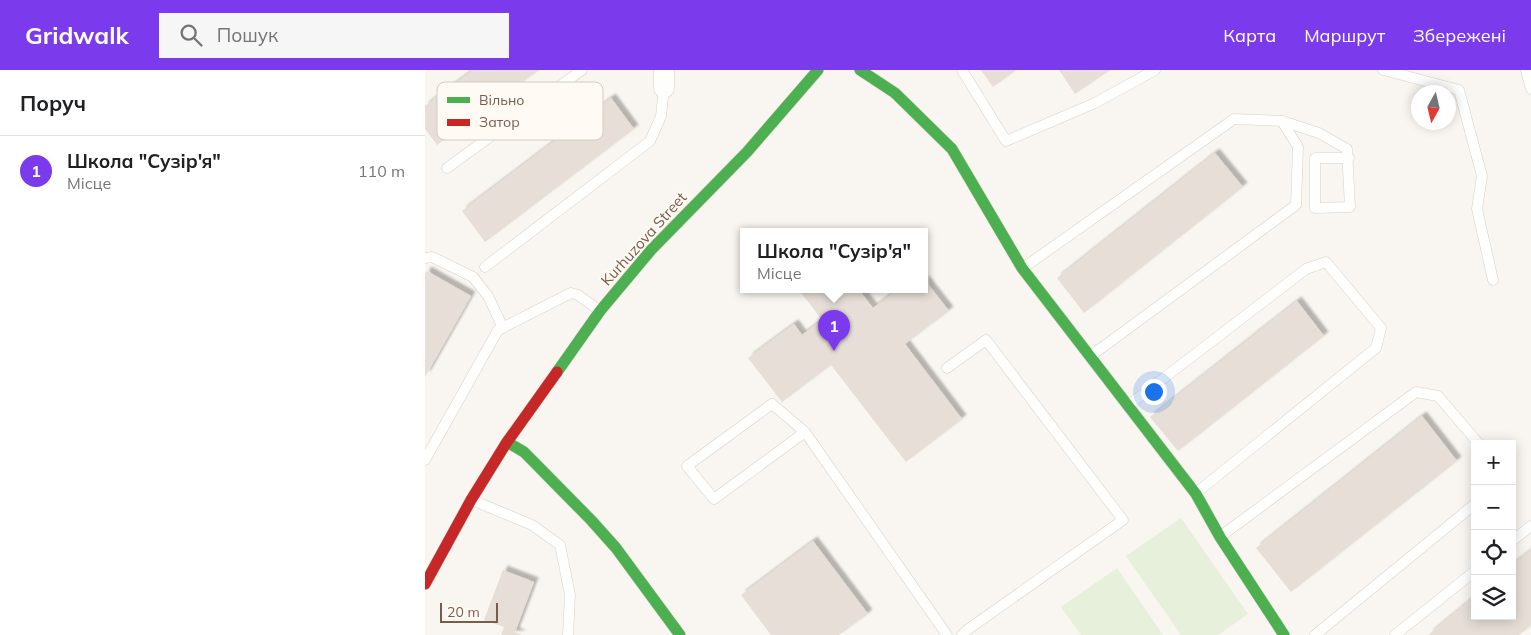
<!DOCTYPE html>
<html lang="uk">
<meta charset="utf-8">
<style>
body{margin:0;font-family:Mulish,sans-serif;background:#f6f6f6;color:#202124}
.controls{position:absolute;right:15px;bottom:15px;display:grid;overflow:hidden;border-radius:0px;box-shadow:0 2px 12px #0003}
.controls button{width:45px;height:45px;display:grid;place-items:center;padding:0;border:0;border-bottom:1px solid #e0e0e0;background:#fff;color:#202124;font:25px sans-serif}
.compass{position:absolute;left:986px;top:15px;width:45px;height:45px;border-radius:50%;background:#fff;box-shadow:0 2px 12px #0003;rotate:188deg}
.scale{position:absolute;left:15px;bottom:12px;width:58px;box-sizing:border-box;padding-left:5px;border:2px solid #7a5c4d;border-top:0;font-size:14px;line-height:18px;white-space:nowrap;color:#7a5c4d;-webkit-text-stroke:4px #fffaf3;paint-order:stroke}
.you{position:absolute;left:728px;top:321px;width:18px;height:18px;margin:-12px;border:4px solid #fff;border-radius:50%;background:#1a73e8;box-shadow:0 0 0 8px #1a73e833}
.badge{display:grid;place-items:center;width:32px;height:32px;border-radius:50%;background:#7c3aed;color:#fff;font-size:16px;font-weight:700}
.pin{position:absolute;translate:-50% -41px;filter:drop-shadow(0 1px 2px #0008)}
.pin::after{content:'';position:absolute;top:26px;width:18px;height:15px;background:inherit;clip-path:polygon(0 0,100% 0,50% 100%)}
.popup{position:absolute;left:315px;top:158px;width:188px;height:65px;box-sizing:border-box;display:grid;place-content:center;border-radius:0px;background:#fff;filter:drop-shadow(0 1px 4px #0005);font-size:16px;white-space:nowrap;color:#757577}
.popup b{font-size:19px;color:#202124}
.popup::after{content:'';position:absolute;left:50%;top:100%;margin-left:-10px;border:10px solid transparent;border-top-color:#fff}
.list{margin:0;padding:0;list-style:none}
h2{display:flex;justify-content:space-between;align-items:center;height:65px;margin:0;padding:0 20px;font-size:21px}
h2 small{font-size:16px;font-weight:400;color:#757577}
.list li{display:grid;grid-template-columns:32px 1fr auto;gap:15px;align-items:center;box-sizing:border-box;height:70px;padding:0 20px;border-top:1px solid #e0e0e0}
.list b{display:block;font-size:19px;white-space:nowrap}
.list p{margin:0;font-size:16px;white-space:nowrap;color:#757577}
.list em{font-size:16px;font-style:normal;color:#757577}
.icon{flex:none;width:28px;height:28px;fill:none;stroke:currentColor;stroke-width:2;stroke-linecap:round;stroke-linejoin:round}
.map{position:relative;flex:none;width:1106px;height:565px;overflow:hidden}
header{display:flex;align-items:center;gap:30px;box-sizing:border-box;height:70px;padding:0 25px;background:#7c3aed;color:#fff}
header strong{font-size:24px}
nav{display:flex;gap:28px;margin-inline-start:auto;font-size:18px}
.search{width:350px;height:45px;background:#f6f6f6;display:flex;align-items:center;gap:12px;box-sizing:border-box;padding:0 18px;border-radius:0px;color:#757577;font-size:19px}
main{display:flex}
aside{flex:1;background:#fff}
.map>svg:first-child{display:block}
</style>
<header>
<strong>Gridwalk</strong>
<div class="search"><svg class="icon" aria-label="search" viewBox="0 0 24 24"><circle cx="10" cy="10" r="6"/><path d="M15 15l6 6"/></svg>Пошук</div>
<nav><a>Карта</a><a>Маршрут</a><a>Збережені</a></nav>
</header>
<main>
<aside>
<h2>Поруч<small></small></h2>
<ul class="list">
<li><span class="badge">1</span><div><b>Школа &quot;Сузір'я&quot;</b><p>Місце</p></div><em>110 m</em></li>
</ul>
</aside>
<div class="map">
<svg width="1106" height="565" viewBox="0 0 1106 565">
<defs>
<filter id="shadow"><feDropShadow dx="4.5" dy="-4.5" stdDeviation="1" flood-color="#0004"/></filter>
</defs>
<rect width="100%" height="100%" fill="#f9f5f0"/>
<g fill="#e7f0db">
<polygon points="756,448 823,544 793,565 756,565 701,486"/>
<polygon points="692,498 738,565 656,565 636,537"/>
</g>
<g fill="#e6ded7" filter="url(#shadow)">
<polygon points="48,0 114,0 12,75 0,59 0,36"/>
<polygon points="556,0 591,0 568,17"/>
<polygon points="634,0 685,0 650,24"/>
<polygon points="186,28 209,59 60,172 37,141"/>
<polygon points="790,83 818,117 659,243 632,208"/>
<polygon points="2,201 46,226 0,307 0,204"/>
<polygon points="499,209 524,241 480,274 537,349 481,392 406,295 357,332 323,288 369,254 377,265 397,250 374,220 434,220 448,238 472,220 499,220"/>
<polygon points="872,231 899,266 753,381 725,347"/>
<polygon points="997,346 1032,391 866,522 831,478"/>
<polygon points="388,471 443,544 414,565 346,565 316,525"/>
<polygon points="1106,480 1106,555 1099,561 1094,565 1003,565 1050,526 1050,546 1087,546 1087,495"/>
<polygon points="78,500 109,512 90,562 97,565 76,565 79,557 59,550"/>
</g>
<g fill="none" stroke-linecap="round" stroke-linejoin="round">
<defs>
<g id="lane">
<polyline points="537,0 581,71 670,33 730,0"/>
<polyline points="958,0 1034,20 1057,106 1052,139 1068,210"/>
<polyline points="1101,0 1106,19"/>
<polyline points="857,51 894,63 922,79 925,137 890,138 890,88 924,88"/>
<polyline points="22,98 157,0"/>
<polyline points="0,188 7,187 48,207 63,226 78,258"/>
<polyline points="60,197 225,71 236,46 239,18"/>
<polyline points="598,198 809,49 857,51 873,77 871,135 667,285"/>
<polyline points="522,298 561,270 698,450 542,560 537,565"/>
<polyline points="705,334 881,199 901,192 956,258 951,278 771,423"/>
<polyline points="380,362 289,429 262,396 347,334 380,362 522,565"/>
<polyline points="0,390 73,260 146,223 153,225 174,240"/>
<polyline points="47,430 107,455 135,475 145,525 143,565"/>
<polyline points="796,466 991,322 1013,326 1054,374"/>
<polyline points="1087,471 1106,456"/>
<polyline points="890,565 1050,434"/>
<polyline points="970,565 1050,501"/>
</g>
<polyline id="street" points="239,18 239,0"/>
<g id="fast">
<polyline points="435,0 470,23 527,79 597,198 771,424 795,467 859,565"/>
<polyline points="132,302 175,241 226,180 322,82 393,0"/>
<polyline points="82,372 99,382 166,450 191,478 255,565"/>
</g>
<polyline id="jam" points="0,514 46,430 82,372 132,302"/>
</defs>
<use href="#lane" stroke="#d7d1cb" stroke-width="11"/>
<use href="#street" stroke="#d7d1cb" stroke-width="21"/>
<use href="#fast" stroke="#d9d2cb" stroke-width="12"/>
<use href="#jam" stroke="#d9d2cb" stroke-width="12"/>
<use href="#lane" stroke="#fefefd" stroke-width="10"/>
<use href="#street" stroke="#fefefd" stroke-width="20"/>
<use href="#fast" stroke="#4caf50" stroke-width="11"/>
<use href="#jam" stroke="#c62828" stroke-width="11"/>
</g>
<g text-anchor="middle" stroke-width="4" stroke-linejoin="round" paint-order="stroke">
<g font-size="15" fill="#7a5c4d" stroke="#fffaf3">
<text transform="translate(219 169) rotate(-48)" y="5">Kurhuzova Street</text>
</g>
</g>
<rect x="12" y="12" width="166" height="58" rx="8" fill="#fffaf3" stroke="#d7cbc1" stroke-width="1"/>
<rect x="22" y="27" width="23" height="6" fill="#4caf50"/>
<rect x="22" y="49" width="23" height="7" fill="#c62828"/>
<g font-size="14" fill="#7a5c4d">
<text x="54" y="35">Вільно</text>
<text x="54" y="57">Затор</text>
</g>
</svg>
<div class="controls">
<button>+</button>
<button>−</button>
<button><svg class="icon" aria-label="locate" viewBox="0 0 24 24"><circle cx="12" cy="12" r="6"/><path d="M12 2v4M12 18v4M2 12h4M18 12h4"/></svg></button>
<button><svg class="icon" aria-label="layers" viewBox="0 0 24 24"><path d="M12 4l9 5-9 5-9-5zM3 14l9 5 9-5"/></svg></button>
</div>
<svg class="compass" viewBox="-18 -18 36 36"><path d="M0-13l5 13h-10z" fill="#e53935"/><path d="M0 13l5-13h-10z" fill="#757577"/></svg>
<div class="scale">20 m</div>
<div class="you"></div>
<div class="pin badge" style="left:409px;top:281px">1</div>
<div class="popup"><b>Школа &quot;Сузір'я&quot;</b>Місце</div>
</div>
</main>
